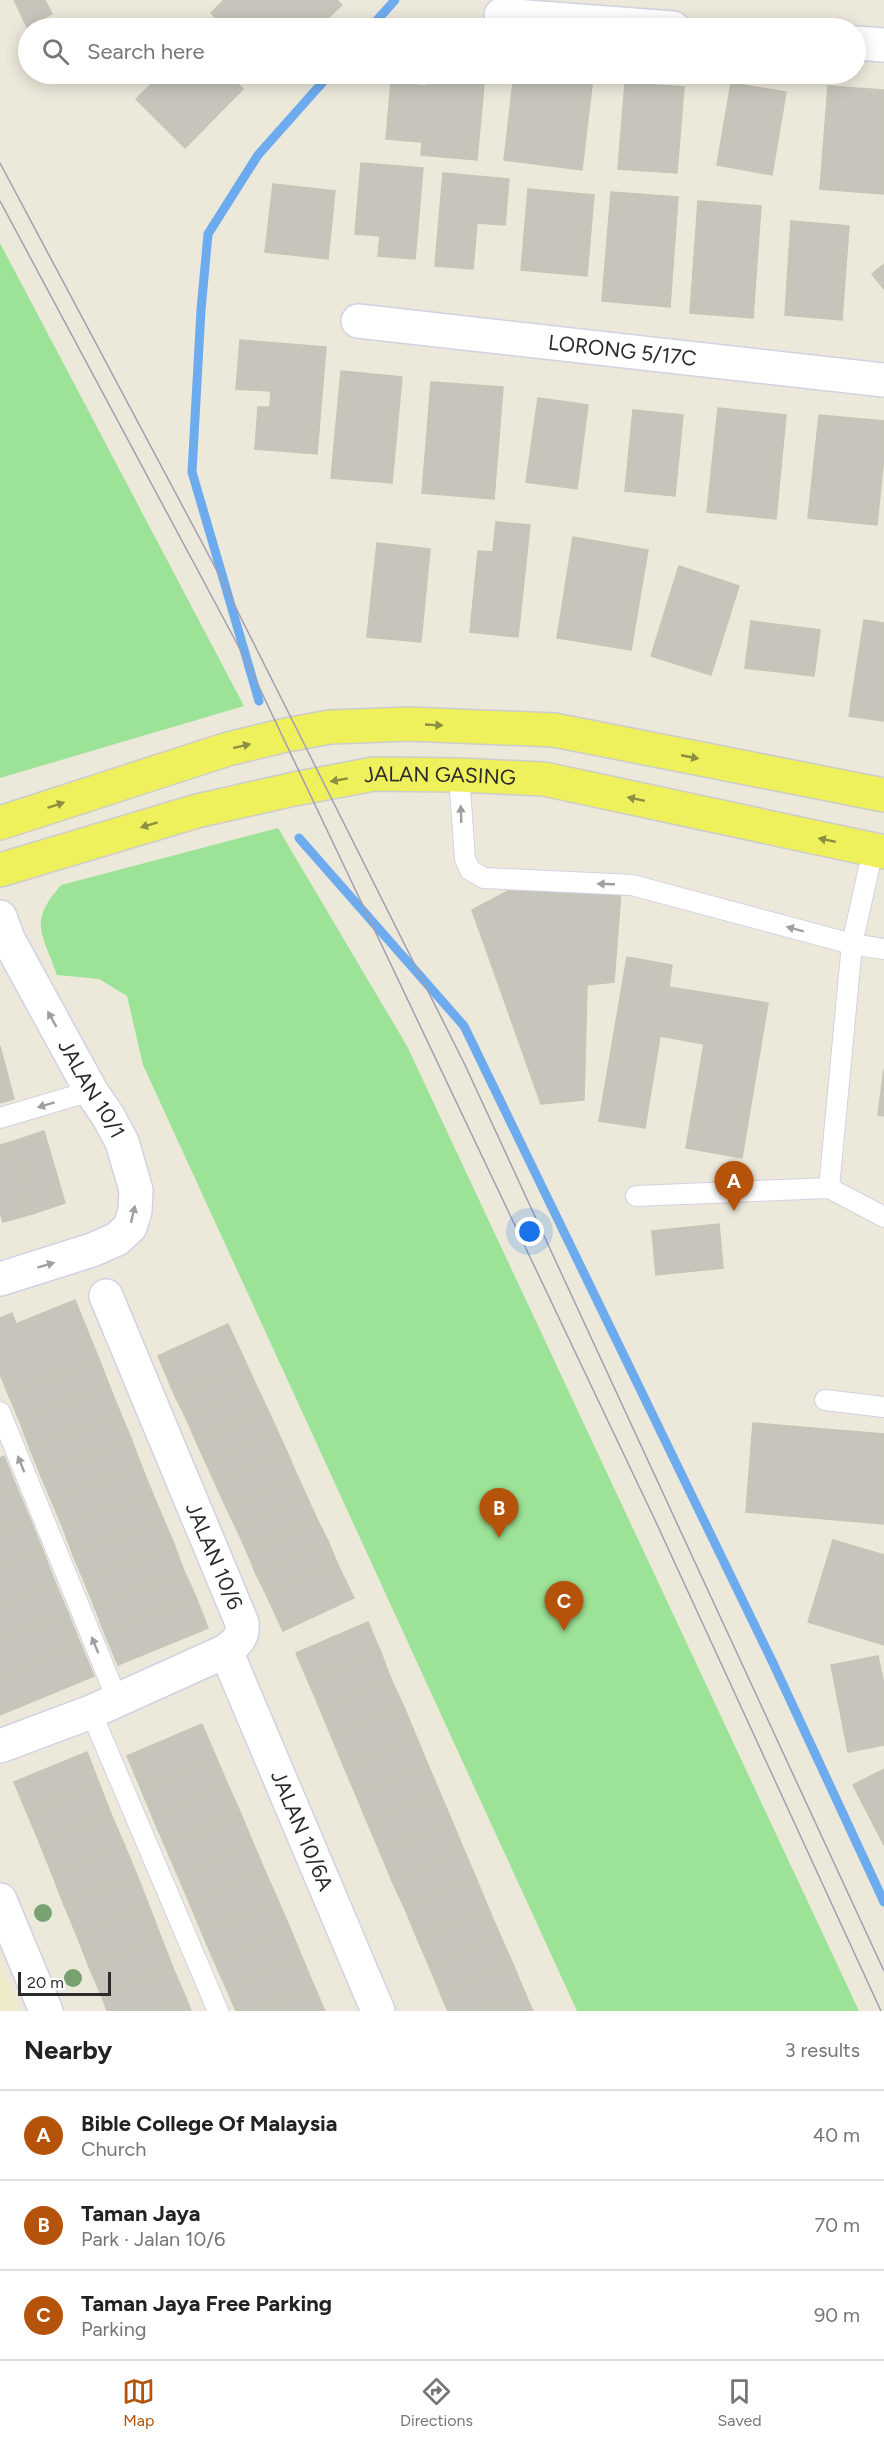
<!DOCTYPE html>
<meta charset="utf-8">
<style>
body{margin:0;font-family:Figtree,sans-serif;background:#f2f2f2;color:#222}
.scale{position:absolute;left:18px;bottom:15px;width:93px;box-sizing:border-box;padding-left:6px;border:3px solid #2a2a2a;border-top:0;font-size:16px;line-height:21px;white-space:nowrap;color:#2a2a2a;-webkit-text-stroke:4px #fff;paint-order:stroke}
.you{position:absolute;left:530px;top:1232px;width:21px;height:21px;margin:-15px;border:4px solid #fff;border-radius:50%;background:#1a73e8;box-shadow:0 0 0 9px #1a73e833}
.badge{display:grid;place-items:center;width:39px;height:39px;border-radius:50%;background:#b45309;color:#fff;font-size:20px;font-weight:700}
.pin{position:absolute;translate:-50% -50px;filter:drop-shadow(0 2px 3px #0008)}
.pin::after{content:'';position:absolute;top:32px;width:21px;height:18px;background:inherit;clip-path:polygon(0 0,100% 0,50% 100%)}
.list{margin:0;padding:0;list-style:none}
h2{display:flex;justify-content:space-between;align-items:center;height:78px;margin:0;padding:0 24px;font-size:26px}
h2 small{font-size:20px;font-weight:400;color:#767676}
.list li{display:grid;grid-template-columns:39px 1fr auto;gap:18px;align-items:center;box-sizing:border-box;height:90px;padding:0 24px;border-top:2px solid #e0e0e0}
.list b{display:block;font-size:22px;white-space:nowrap}
.list p{margin:0;font-size:20px;white-space:nowrap;color:#767676}
.list em{font-size:20px;font-style:normal;color:#767676}
.icon{flex:none;width:33px;height:33px;fill:none;stroke:currentColor;stroke-width:2;stroke-linecap:round;stroke-linejoin:round}
.map{position:relative;flex:none;width:884px;height:2011px;overflow:hidden}
.search{position:absolute;background:#fff;box-shadow:0 3px 15px #0003;left:18px;right:18px;top:18px;height:66px;display:flex;align-items:center;gap:15px;box-sizing:border-box;padding:0 21px;border-radius:33px;color:#767676;font-size:22px}
.sheet{height:348px;background:#fff}
nav{display:flex;justify-content:space-around;align-items:center;box-sizing:border-box;height:84px;border-top:2px solid #e0e0e0;background:#fff;font-size:16px;color:#767676}
nav a{display:grid;justify-items:center;gap:3px}
nav .on{color:#b45309}
.map>svg:first-child{display:block}
</style>
<div class="map">
<svg width="884" height="2011" viewBox="0 0 884 2011">
<rect width="100%" height="100%" fill="#ece9db"/>
<polygon fill="#eeebca" points="0,1962 20,2011 0,2011"/>
<g fill="#9de397">
<polygon points="0,243 244,706 0,778"/>
<path d="M278,828l129,218 452,965h-282l-434,-946 -16,-69 -28,-17 -42,-4c-15,-43 -29,-52 4,-90z"/>
</g>
<g fill="none" stroke-linecap="round" stroke-linejoin="round">
<g stroke="#6dabef" stroke-width="9">
<polyline points="370,28 395,0"/>
<polyline points="259,701 192,472 201,310 208,234 258,155 330,74"/>
<polyline points="299,838 464,1026 773,1663 884,1902"/>
</g>
</g>
<g fill="#c7c5bb" stroke="#c7c5b5" stroke-width="1.5">
<polygon points="14,0 45,0 52,14 27,27"/>
<polygon points="224,0 337,0 342,5 317,28 226,28 211,13"/>
<polygon points="162,74 228,74 243,89 185,148 136,99"/>
<polygon points="428,74 485,74 477,160 421,155 422,142 386,139 391,82 427,86"/>
<polygon points="514,74 568,74 593,77 582,170 504,160"/>
<polygon points="625,83 684,87 677,173 618,169"/>
<polygon points="731,83 786,92 772,175 717,165"/>
<polygon points="828,86 884,90 884,194 820,189"/>
<polygon points="361,163 423,168 415,259 378,256 380,236 355,234"/>
<polygon points="443,173 509,179 505,225 477,223 473,269 435,266"/>
<polygon points="273,184 335,191 328,259 265,252"/>
<polygon points="528,189 594,195 587,276 521,270"/>
<polygon points="611,192 678,197 670,307 602,301"/>
<polygon points="698,201 761,206 753,318 690,313"/>
<polygon points="791,221 849,226 842,320 785,315"/>
<polygon points="884,264 884,289 872,274"/>
<polygon points="240,340 326,347 317,454 255,449 258,407 270,407 271,391 236,389"/>
<polygon points="341,371 402,377 392,483 331,478"/>
<polygon points="431,382 503,387 494,499 422,493"/>
<polygon points="538,398 588,405 577,489 526,482"/>
<polygon points="718,408 786,415 776,519 707,512"/>
<polygon points="633,410 683,415 675,496 625,491"/>
<polygon points="819,415 884,421 884,455 877,525 808,518"/>
<polygon points="496,522 530,525 518,637 470,632 478,551 493,552"/>
<polygon points="573,537 648,550 631,650 557,638"/>
<polygon points="377,543 430,549 421,642 367,637"/>
<polygon points="679,566 739,586 711,675 651,656"/>
<polygon points="864,620 884,623 884,721 849,716"/>
<polygon points="751,621 820,630 814,676 745,668"/>
<polygon points="519,885 621,891 614,982 587,985 584,1100 541,1104 472,910"/>
<polygon points="627,957 672,965 669,987 768,1003 742,1158 686,1148 704,1044 660,1036 645,1128 599,1121"/>
<polygon points="0,1046 14,1099 0,1103"/>
<polygon points="884,1069 884,1116 878,1115"/>
<polygon points="44,1131 65,1203 32,1214 11,1142"/>
<polygon points="11,1142 32,1214 3,1222 0,1212 0,1145"/>
<polygon points="719,1224 723,1268 656,1275 652,1231"/>
<polygon points="75,1300 99,1359 9,1396 0,1374 0,1318 12,1313 16,1324"/>
<polygon points="228,1324 246,1363 175,1396 158,1356"/>
<polygon points="99,1359 109,1385 20,1422 9,1396"/>
<polygon points="246,1363 256,1385 186,1418 175,1396"/>
<polygon points="109,1385 120,1412 30,1449 20,1422"/>
<polygon points="256,1385 267,1408 196,1441 186,1418"/>
<polygon points="267,1408 277,1430 206,1463 196,1441"/>
<polygon points="120,1412 131,1438 41,1476 30,1449"/>
<polygon points="753,1423 884,1434 884,1524 746,1512"/>
<polygon points="277,1430 287,1452 216,1485 206,1463"/>
<polygon points="131,1438 141,1465 52,1502 41,1476"/>
<polygon points="287,1452 297,1475 226,1507 216,1485"/>
<polygon points="4,1456 17,1488 0,1495 0,1458"/>
<polygon points="141,1465 152,1492 63,1528 52,1502"/>
<polygon points="297,1475 307,1497 237,1530 226,1507"/>
<polygon points="17,1488 30,1519 0,1531 0,1495"/>
<polygon points="152,1492 163,1518 73,1555 63,1528"/>
<polygon points="307,1497 317,1519 247,1552 237,1530"/>
<polygon points="163,1518 174,1544 84,1581 73,1555"/>
<polygon points="30,1519 43,1551 0,1568 0,1531"/>
<polygon points="317,1519 328,1541 256,1574 247,1552"/>
<polygon points="833,1540 884,1555 884,1645 808,1622"/>
<polygon points="328,1541 337,1563 267,1596 256,1574"/>
<polygon points="174,1544 184,1571 95,1608 84,1581"/>
<polygon points="43,1551 55,1582 0,1605 0,1568"/>
<polygon points="337,1563 354,1598 283,1631 267,1596"/>
<polygon points="184,1571 196,1597 105,1634 95,1608"/>
<polygon points="55,1582 68,1613 0,1641 0,1605"/>
<polygon points="196,1597 208,1628 118,1665 105,1634"/>
<polygon points="68,1613 81,1645 0,1678 0,1641"/>
<polygon points="368,1622 380,1650 308,1681 296,1653"/>
<polygon points="81,1645 94,1676 0,1715 0,1678"/>
<polygon points="380,1650 391,1679 320,1709 308,1681"/>
<polygon points="878,1656 884,1685 884,1745 848,1752 831,1665"/>
<polygon points="391,1679 404,1707 332,1738 320,1709"/>
<polygon points="404,1707 416,1736 344,1767 332,1738"/>
<polygon points="202,1724 216,1757 141,1789 127,1756"/>
<polygon points="416,1736 428,1765 356,1795 344,1767"/>
<polygon points="87,1752 99,1783 27,1813 14,1782"/>
<polygon points="216,1757 228,1785 153,1818 141,1789"/>
<polygon points="428,1765 440,1793 368,1824 356,1795"/>
<polygon points="884,1769 884,1845 853,1785"/>
<polygon points="99,1783 111,1814 40,1844 27,1813"/>
<polygon points="228,1785 241,1814 165,1846 153,1818"/>
<polygon points="440,1793 452,1821 380,1852 368,1824"/>
<polygon points="111,1814 124,1844 52,1874 40,1844"/>
<polygon points="241,1814 253,1843 178,1876 165,1846"/>
<polygon points="452,1821 464,1850 392,1881 380,1852"/>
<polygon points="253,1843 265,1871 190,1904 178,1876"/>
<polygon points="124,1844 137,1875 64,1905 52,1874"/>
<polygon points="464,1850 476,1878 405,1909 392,1881"/>
<polygon points="265,1871 278,1900 202,1933 190,1904"/>
<polygon points="137,1875 149,1906 77,1936 64,1905"/>
<polygon points="476,1878 488,1907 417,1938 405,1909"/>
<polygon points="278,1900 290,1928 214,1961 202,1933"/>
<polygon points="149,1906 161,1937 89,1967 77,1936"/>
<polygon points="488,1907 500,1935 429,1966 417,1938"/>
<polygon points="290,1928 302,1957 227,1990 214,1961"/>
<polygon points="500,1935 513,1964 441,1995 429,1966"/>
<polygon points="161,1937 173,1968 102,1997 89,1967"/>
<polygon points="302,1957 314,1986 257,2011 236,2011 227,1990"/>
<polygon points="513,1964 525,1993 482,2011 448,2011 441,1995"/>
<polygon points="173,1968 186,1998 155,2011 107,2011 102,1997"/>
<polygon points="314,1986 325,2011 257,2011"/>
<polygon points="525,1993 533,2011 482,2011"/>
<polygon points="186,1998 191,2011 155,2011"/>
</g>
<g fill="none" stroke-linecap="round" stroke-linejoin="round">
<defs>
<g id="lane">
<polyline points="459,775 465,859 470,870 484,878 632,885 852,944 884,949"/>
<polyline points="873,850 852,944 829,1188 884,1217"/>
<polyline points="0,1118 91,1091"/>
<polyline points="636,1196 829,1188"/>
<polyline points="825,1400 884,1407"/>
<polyline points="0,1412 117,1699"/>
<polyline points="91,1712 218,2011"/>
</g>
<g id="street">
<polyline points="501,15 673,28"/>
<polyline points="856,43 884,45"/>
<path id="s1" d="M358,321l526,59"/>
<path id="s2" d="M0,917l8,22 83,152 17,25 14,26 14,48 -1,21 -5,16 -13,12 -25,11 -92,29"/>
<path id="s3" d="M226,1651l152,360"/>
<path d="M0,1746l91,-34 135,-61c10,-8 18,-14 16,-28l-136,-327"/>
<polyline points="0,1900 46,2011"/>
</g>
<g id="primary">
<polyline points="0,823 228,749 286,735 330,727 410,724 554,730 884,795"/>
<path id="s4" d="M0,870l197,-59 97,-22 80,-15 85,1 85,4 340,73"/>
</g>
</defs>
<use href="#lane" stroke="#d2d1e3" stroke-width="22"/>
<use href="#street" stroke="#d2d1e3" stroke-width="36"/>
<use href="#primary" stroke="#ccc" stroke-width="36"/>
<use href="#lane" stroke="#fff" stroke-width="20"/>
<use href="#street" stroke="#fff" stroke-width="33"/>
<use href="#primary" stroke="#eef15b" stroke-width="33"/>
<g stroke="#a19eb4" stroke-width="1.5">
<polyline points="0,163 224,584 465,1065 884,1971"/>
<polyline points="0,201 249,666 655,1520 881,2011"/>
</g>
</g>
<g fill="#78a272">
<circle cx="43" cy="1913" r="9"/>
<circle cx="73" cy="1978" r="9"/>
</g>
<defs><path id="oneway-solid" d="M-6-.8H1V-3.2L6.5 0L1 3.2V.8H-6Z" transform="scale(1.5)"/></defs>
<g fill="#8c8e42">
<use href="#oneway-solid" transform="translate(434 725) rotate(3)"/>
<use href="#oneway-solid" transform="translate(242 746) rotate(-14)"/>
<use href="#oneway-solid" transform="translate(690 757) rotate(11)"/>
<use href="#oneway-solid" transform="translate(339 780) rotate(170)"/>
<use href="#oneway-solid" transform="translate(636 799) rotate(-168)"/>
<use href="#oneway-solid" transform="translate(56 805) rotate(-18)"/>
<use href="#oneway-solid" transform="translate(149 825) rotate(163)"/>
<use href="#oneway-solid" transform="translate(827 840) rotate(-168)"/>
</g>
<g fill="#9f9f9f">
<use href="#oneway-solid" transform="translate(461 814) rotate(-92)"/>
<use href="#oneway-solid" transform="translate(606 884) rotate(-178)"/>
<use href="#oneway-solid" transform="translate(795 929) rotate(-165)"/>
<use href="#oneway-solid" transform="translate(52 1019) rotate(-119)"/>
<use href="#oneway-solid" transform="translate(46 1105) rotate(163)"/>
<use href="#oneway-solid" transform="translate(133 1214) rotate(-77)"/>
<use href="#oneway-solid" transform="translate(46 1265) rotate(-17)"/>
<use href="#oneway-solid" transform="translate(21 1464) rotate(-112)"/>
<use href="#oneway-solid" transform="translate(95 1645) rotate(-112)"/>
</g>
<g text-anchor="middle" stroke-width="5" stroke-linejoin="round" paint-order="stroke">
<g font-size="21" fill="#2a2a2a" stroke="#fff">
<text dy="7" stroke="none"><textPath href="#s1" startOffset="266">LORONG 5/17C</textPath></text>
<text dy="7" stroke="none"><textPath href="#s4" startOffset="452">JALAN GASING</textPath></text>
<text dy="7" stroke="none"><textPath href="#s2" startOffset="195">JALAN 10/1</textPath></text>
<text transform="translate(214 1556) rotate(67)" y="7">JALAN 10/6</text>
<text dy="7" stroke="none"><textPath href="#s3" startOffset="195">JALAN 10/6A</textPath></text>
</g>
</g>
</svg>
<div class="scale">20 m</div>
<div class="you"></div>
<div class="pin badge" style="left:734px;top:1211px">A</div>
<div class="pin badge" style="left:499px;top:1538px">B</div>
<div class="pin badge" style="left:564px;top:1631px">C</div>
<div class="search"><svg class="icon" aria-label="search" viewBox="0 0 24 24"><circle cx="10" cy="10" r="6"/><path d="M15 15l6 6"/></svg>Search here</div>
</div>
<section class="sheet">
<h2>Nearby<small>3 results</small></h2>
<ul class="list">
<li><span class="badge">A</span><div><b>Bible College Of Malaysia</b><p>Church</p></div><em>40 m</em></li>
<li><span class="badge">B</span><div><b>Taman Jaya</b><p>Park · Jalan 10/6</p></div><em>70 m</em></li>
<li><span class="badge">C</span><div><b>Taman Jaya Free Parking</b><p>Parking</p></div><em>90 m</em></li>
</ul>
</section>
<nav>
<a class="on"><svg class="icon" aria-label="map" viewBox="0 0 24 24"><path d="M3 6l6-2 6 2 6-2v14l-6 2-6-2-6 2zM9 4v14M15 6v14"/></svg>Map</a>
<a><svg class="icon" aria-label="directions" viewBox="0 0 24 24"><path d="M12 3l9 9-9 9-9-9zM9 14v-3h6M13 9l2 2-2 2"/></svg>Directions</a>
<a><svg class="icon" aria-label="saved" viewBox="0 0 24 24"><path d="M7 4h10v16l-5-4-5 4z"/></svg>Saved</a>
</nav>
